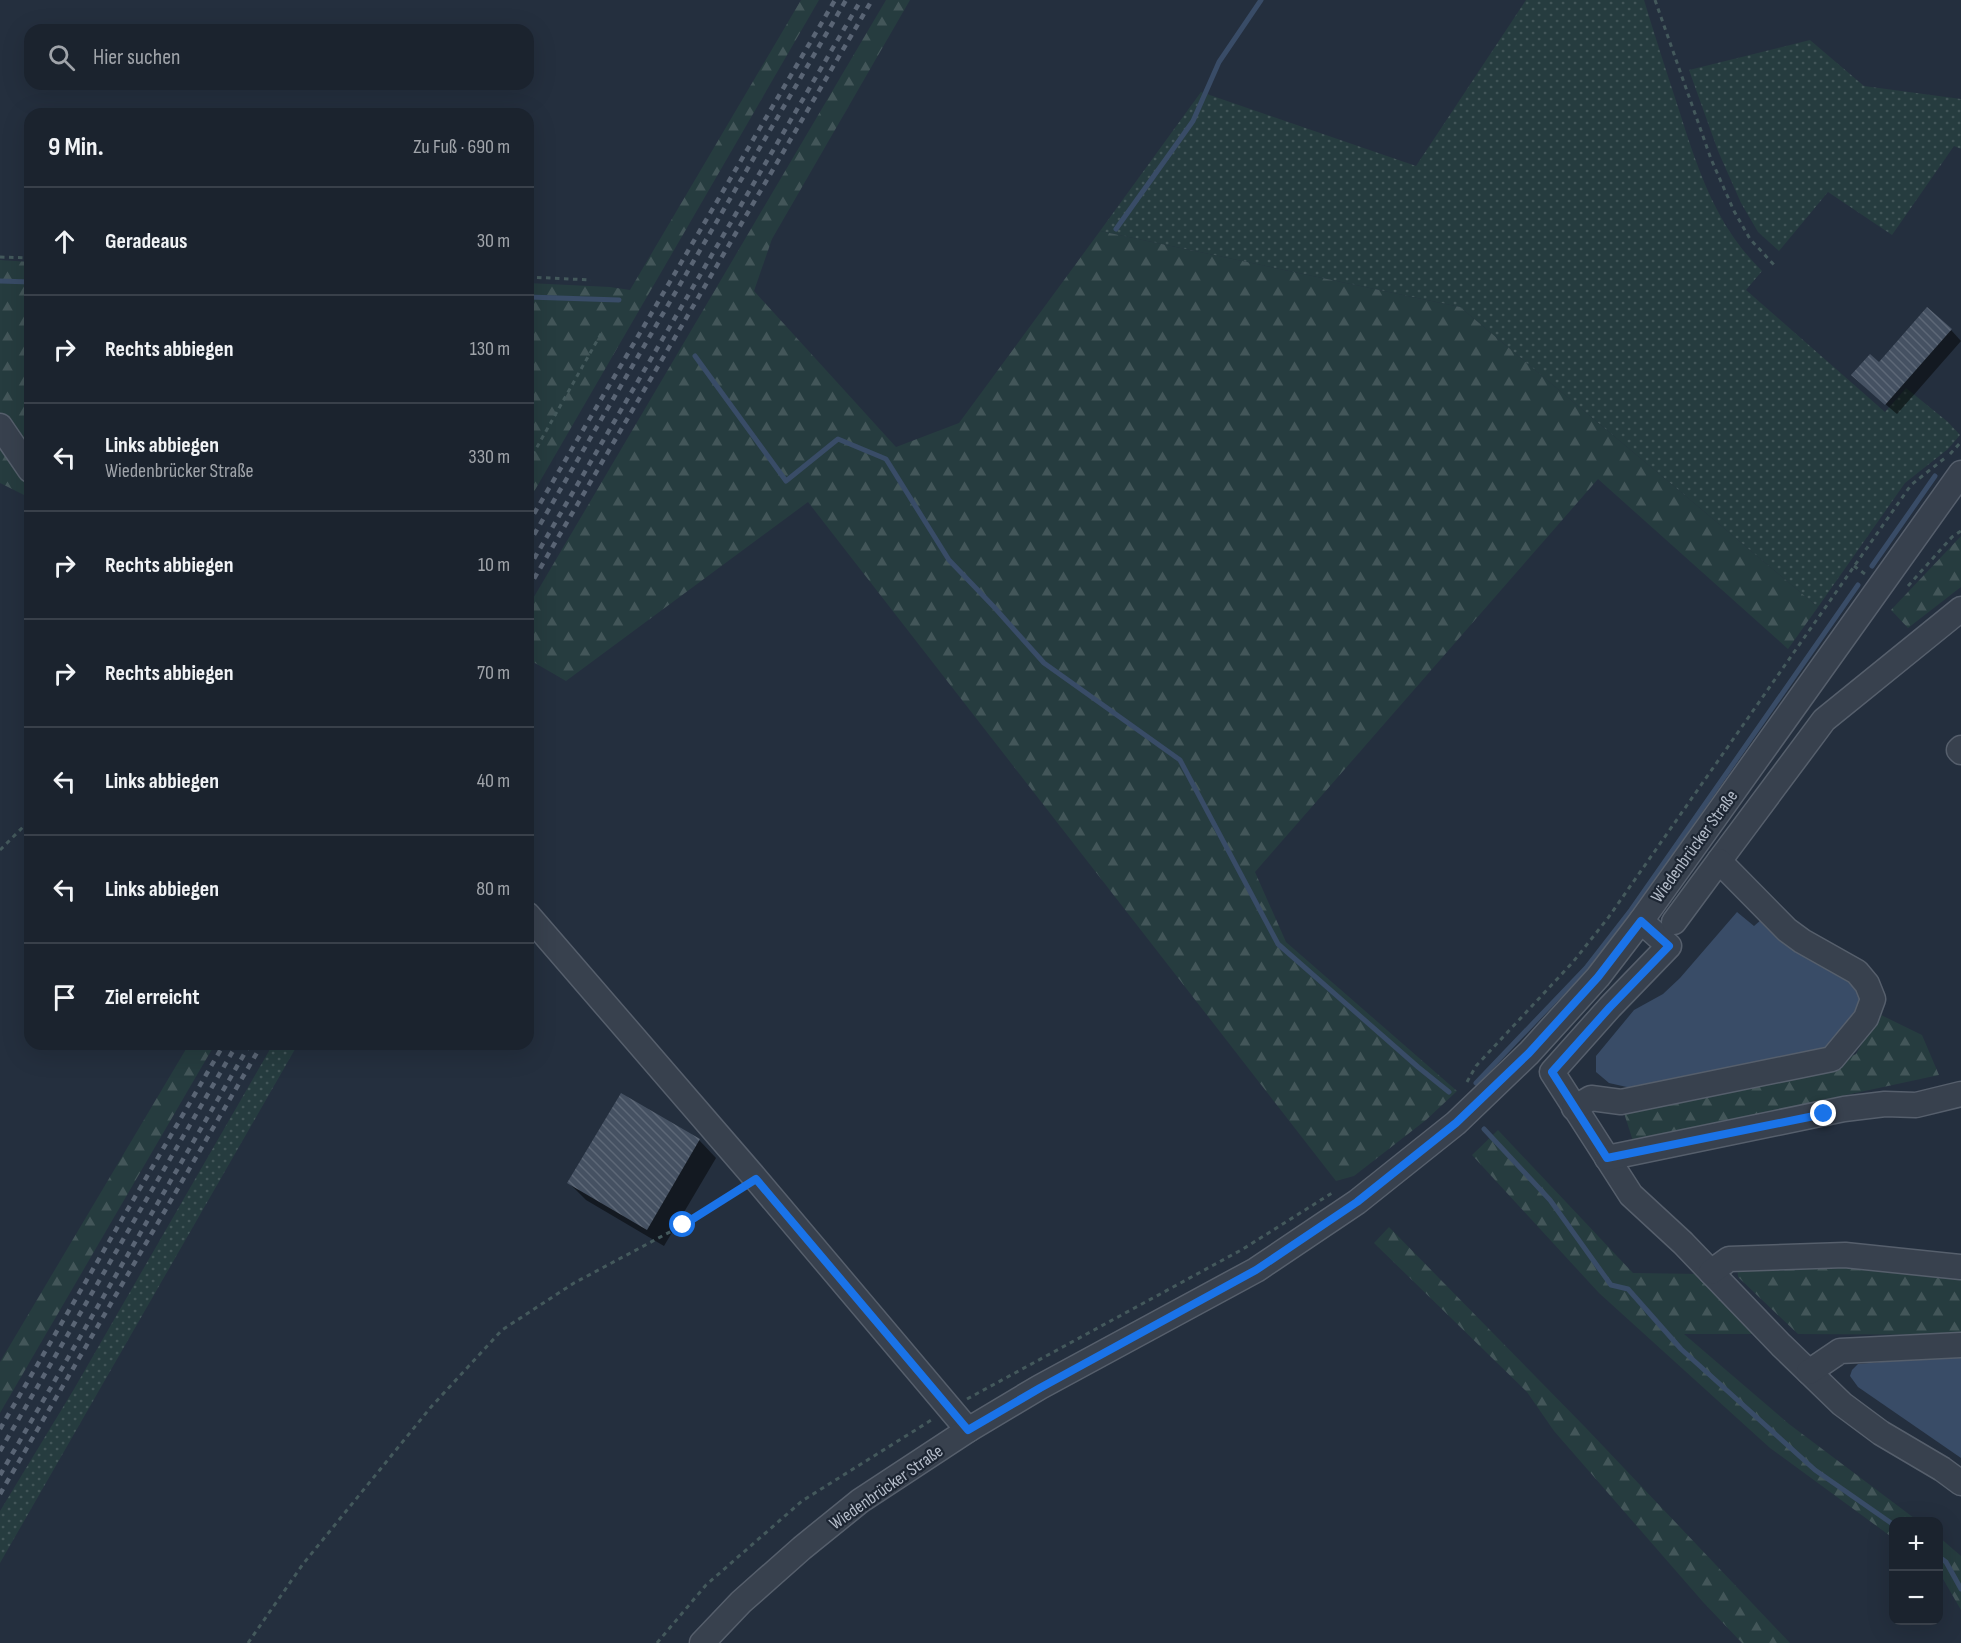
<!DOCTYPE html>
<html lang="de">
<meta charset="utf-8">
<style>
body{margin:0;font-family:"Sofia Sans Condensed",sans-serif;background:#242b36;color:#f1f3f6}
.controls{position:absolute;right:18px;bottom:18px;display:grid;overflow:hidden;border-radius:12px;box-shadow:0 6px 24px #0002}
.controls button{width:54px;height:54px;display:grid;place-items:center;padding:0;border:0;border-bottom:2px solid #39404a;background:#1b232e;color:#f1f3f6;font:30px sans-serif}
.stop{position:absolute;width:18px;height:18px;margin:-14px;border:4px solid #1a73e8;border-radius:50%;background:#fff}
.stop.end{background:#1a73e8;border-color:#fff;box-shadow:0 2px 6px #0008}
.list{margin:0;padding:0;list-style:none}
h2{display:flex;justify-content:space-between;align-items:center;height:78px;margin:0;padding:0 24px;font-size:26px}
h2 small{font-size:20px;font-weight:400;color:#a0a4aa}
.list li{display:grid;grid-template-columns:39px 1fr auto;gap:18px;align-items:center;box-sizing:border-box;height:108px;padding:0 24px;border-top:2px solid #39404a}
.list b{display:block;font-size:22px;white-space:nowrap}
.list p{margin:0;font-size:20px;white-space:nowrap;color:#a0a4aa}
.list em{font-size:20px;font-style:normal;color:#a0a4aa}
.icon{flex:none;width:33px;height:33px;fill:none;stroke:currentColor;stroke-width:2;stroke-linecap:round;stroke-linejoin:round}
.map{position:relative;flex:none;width:1961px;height:1643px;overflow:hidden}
.search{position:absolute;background:#1b232e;box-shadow:0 6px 24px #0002;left:24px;top:24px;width:510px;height:66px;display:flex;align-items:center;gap:15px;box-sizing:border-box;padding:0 21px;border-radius:18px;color:#a0a4aa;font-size:22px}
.panel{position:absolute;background:#1b232e;box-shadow:0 6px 24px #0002;left:24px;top:108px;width:510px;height:942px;border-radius:18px}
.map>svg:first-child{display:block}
</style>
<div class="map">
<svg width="1961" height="1643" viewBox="0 0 1961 1643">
<defs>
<pattern id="grass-dots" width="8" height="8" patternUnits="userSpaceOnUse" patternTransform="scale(1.5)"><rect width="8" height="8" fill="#263c3f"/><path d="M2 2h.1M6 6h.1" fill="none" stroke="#435659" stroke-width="1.8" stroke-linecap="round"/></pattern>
<pattern id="forest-firs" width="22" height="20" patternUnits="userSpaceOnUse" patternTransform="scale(1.5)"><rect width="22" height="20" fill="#263c3f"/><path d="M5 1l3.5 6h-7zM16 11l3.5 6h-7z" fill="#435659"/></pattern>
<pattern id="building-back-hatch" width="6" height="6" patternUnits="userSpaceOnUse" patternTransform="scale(1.5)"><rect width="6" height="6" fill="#455162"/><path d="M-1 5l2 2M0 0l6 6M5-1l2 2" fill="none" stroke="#5d6877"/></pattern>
</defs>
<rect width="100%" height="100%" fill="#242f3e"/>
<g fill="url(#grass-dots)">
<path d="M1526,0h118c11,37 23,73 35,110 19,60 37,116 83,161l-16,19 139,122 21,-24 42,34 12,13 -12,14 -43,34 -87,124 -358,-300 -360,-76 101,-139 215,74z"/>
<polygon points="1810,40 1864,86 1961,99 1961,149 1954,146 1892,235 1828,192 1779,251 1758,232 1741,203 1718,151 1689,70"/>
<polygon points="273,1044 298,1044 0,1563 0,1511 74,1389"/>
</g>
<g fill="url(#forest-firs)">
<polygon points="801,0 819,0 528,502 528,283 610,287 630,290"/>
<polygon points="886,0 910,0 772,239 754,291 896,447 959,423 1100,231 1460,307 1818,607 1788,649 1598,479 1255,872 1286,942 1457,1091 1426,1120 1354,1176 1336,1181 808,502 566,681 528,659 528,607"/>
<polygon points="0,260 30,262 30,498 0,483"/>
<polygon points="1961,536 1961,587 1908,628 1891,610"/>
<polygon points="1879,1014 1922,1035 1939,1075 1633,1141 1623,1110 1832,1066 1856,1054"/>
<polygon points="189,1044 215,1044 0,1413 0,1362"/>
<polygon points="1498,1130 1633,1273 1702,1274 1755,1334 1684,1334 1789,1424 1918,1521 1894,1522 1893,1538 1770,1448 1599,1293 1472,1155"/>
<polygon points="1389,1227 1586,1428 1790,1643 1742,1643 1703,1602 1554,1431 1527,1392 1374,1243"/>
<polygon points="1737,1263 1847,1264 1961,1274 1961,1335 1798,1334 1738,1277"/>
<polygon points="1939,1537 1961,1556 1961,1610 1939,1572"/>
</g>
<g fill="#394c67">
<polygon points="1737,912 1754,926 1762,919 1854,977 1867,998 1830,1054 1640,1090 1609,1083 1596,1072 1596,1056 1634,1010 1663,994 1680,978"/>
<polygon points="1961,1355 1961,1458 1858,1387 1850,1376 1852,1370 1858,1364"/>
</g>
<g fill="#0007">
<polygon points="1951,330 1961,341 1897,414 1864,386"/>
<polygon points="699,1140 716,1158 664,1246 586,1200 569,1183"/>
</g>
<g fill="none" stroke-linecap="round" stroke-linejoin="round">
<g stroke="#394c67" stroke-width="5">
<polyline points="1116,229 1193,121 1219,62 1261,0"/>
<polyline points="0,281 30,282"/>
<polyline points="528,297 619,300"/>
<polyline points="695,356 786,481 838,439 886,459 949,560 994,607 1044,663 1180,760 1278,944 1418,1067 1449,1092"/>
<polyline points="1872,566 1935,476"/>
<polyline points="1476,1083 1586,968 1631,910 1858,585"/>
<polyline points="1484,1129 1550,1200 1611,1285 1628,1289 1681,1349 1815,1470 1894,1525"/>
<polyline points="1938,1556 1946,1562 1961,1589"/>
</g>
</g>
<g fill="url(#building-back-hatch)">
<polygon points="1927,307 1952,329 1885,405 1851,375 1870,354 1879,362"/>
<polygon points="621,1093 700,1139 647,1230 567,1183"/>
</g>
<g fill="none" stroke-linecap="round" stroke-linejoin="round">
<defs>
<g id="minor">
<polyline points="0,426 30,470"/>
<polyline points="1961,748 1959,750 1961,752"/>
<polyline points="1719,861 1824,720 1961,609"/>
<polyline points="528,915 756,1179 968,1430"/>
<polyline points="1641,921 1669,946 1610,1007 1552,1072 1631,1195 1683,1243 1781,1345 1842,1404 1881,1433 1942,1469 1961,1483"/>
<polyline points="1574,1108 1591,1098 1621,1102 1832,1059 1866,1018 1873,999 1867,984 1857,972 1802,941 1787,930 1719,861 1674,922"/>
<polyline points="1607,1158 1844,1109 1885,1104 1916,1105 1961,1094"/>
<polyline points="1711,1272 1729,1259 1845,1255 1961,1267"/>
<polyline points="1809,1372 1840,1351 1961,1345"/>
<polyline points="702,1643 741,1602 802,1548 860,1501 968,1430 1040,1387 1256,1270 1357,1202 1456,1123 1529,1053 1598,977 1641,921 1961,473"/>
</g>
</defs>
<use href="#minor" stroke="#565f6c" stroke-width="27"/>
<g stroke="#44595c" stroke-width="3" stroke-dasharray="4.5 4.5" stroke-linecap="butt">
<polyline points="1655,0 1711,159 1734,211 1750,239 1776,267"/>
<polyline points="0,257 30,258"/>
<polyline points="528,277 591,280"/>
<polyline points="1950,454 1961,442"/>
<polyline points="528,463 602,332"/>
<polyline points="1854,566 1865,574"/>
<polyline points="1908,586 1952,537 1961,531"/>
<polyline points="0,850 30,820"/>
<polyline points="1467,1082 1476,1066 1573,962 1608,918 1911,485 1945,458"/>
<polyline points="967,1399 1243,1249 1332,1193"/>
<polyline points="248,1643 303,1564 431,1407 502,1330 574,1283 683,1225 739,1190"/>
<polyline points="657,1643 706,1585 802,1501 933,1419"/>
</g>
<use href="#minor" stroke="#38414e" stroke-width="24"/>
<g stroke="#5a6575" stroke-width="4.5" stroke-dasharray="6 6" stroke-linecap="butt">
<polyline points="528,524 835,0"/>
<polyline points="528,545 846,0"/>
<polyline points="528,569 861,0"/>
<polyline points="528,589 872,0"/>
<polyline points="0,1429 224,1044"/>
<polyline points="0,1451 237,1044"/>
<polyline points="0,1475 250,1044"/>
<polyline points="0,1494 262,1044"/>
</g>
</g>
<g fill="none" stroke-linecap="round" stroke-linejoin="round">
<polyline stroke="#1a73e8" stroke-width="8" points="683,1225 756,1179 968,1430 1040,1388 1256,1270 1357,1202 1456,1123 1529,1053 1598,977 1641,921 1669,946 1610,1007 1552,1072 1607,1158 1824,1114"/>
</g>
<g text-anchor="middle" stroke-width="4.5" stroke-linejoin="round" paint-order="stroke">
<g font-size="18" fill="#b4bcc9" stroke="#1d2633">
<text transform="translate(1694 846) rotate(-54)" y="6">Wiedenbrücker Straße</text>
<text transform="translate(886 1487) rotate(-35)" y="6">Wiedenbrücker Straße</text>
</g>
</g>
</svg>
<div class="controls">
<button>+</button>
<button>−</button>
</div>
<div class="stop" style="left:683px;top:1225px"></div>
<div class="stop end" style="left:1824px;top:1114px"></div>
<div class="search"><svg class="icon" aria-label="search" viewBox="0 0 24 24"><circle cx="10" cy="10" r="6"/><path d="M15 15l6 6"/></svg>Hier suchen</div>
<section class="panel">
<h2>9 Min.<small>Zu Fuß · 690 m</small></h2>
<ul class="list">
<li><svg class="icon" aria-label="ahead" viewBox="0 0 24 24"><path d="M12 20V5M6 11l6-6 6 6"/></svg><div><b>Geradeaus</b></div><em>30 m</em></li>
<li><svg class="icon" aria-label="right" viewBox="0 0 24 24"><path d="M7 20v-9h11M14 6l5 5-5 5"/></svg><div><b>Rechts abbiegen</b></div><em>130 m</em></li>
<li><svg class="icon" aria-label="left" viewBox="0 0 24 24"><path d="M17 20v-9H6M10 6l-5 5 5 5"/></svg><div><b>Links abbiegen</b><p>Wiedenbrücker Straße</p></div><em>330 m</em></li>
<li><svg class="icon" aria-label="right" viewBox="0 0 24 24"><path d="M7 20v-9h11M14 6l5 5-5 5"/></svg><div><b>Rechts abbiegen</b></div><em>10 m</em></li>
<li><svg class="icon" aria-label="right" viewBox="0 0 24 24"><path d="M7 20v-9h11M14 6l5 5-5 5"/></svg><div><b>Rechts abbiegen</b></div><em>70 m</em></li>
<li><svg class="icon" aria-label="left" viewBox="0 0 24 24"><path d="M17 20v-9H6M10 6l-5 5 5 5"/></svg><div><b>Links abbiegen</b></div><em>40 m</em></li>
<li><svg class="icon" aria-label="left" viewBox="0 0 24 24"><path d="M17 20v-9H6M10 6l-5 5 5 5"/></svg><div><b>Links abbiegen</b></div><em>80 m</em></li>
<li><svg class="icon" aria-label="arrive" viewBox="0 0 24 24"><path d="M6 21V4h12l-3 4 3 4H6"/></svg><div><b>Ziel erreicht</b></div></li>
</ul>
</section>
</div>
